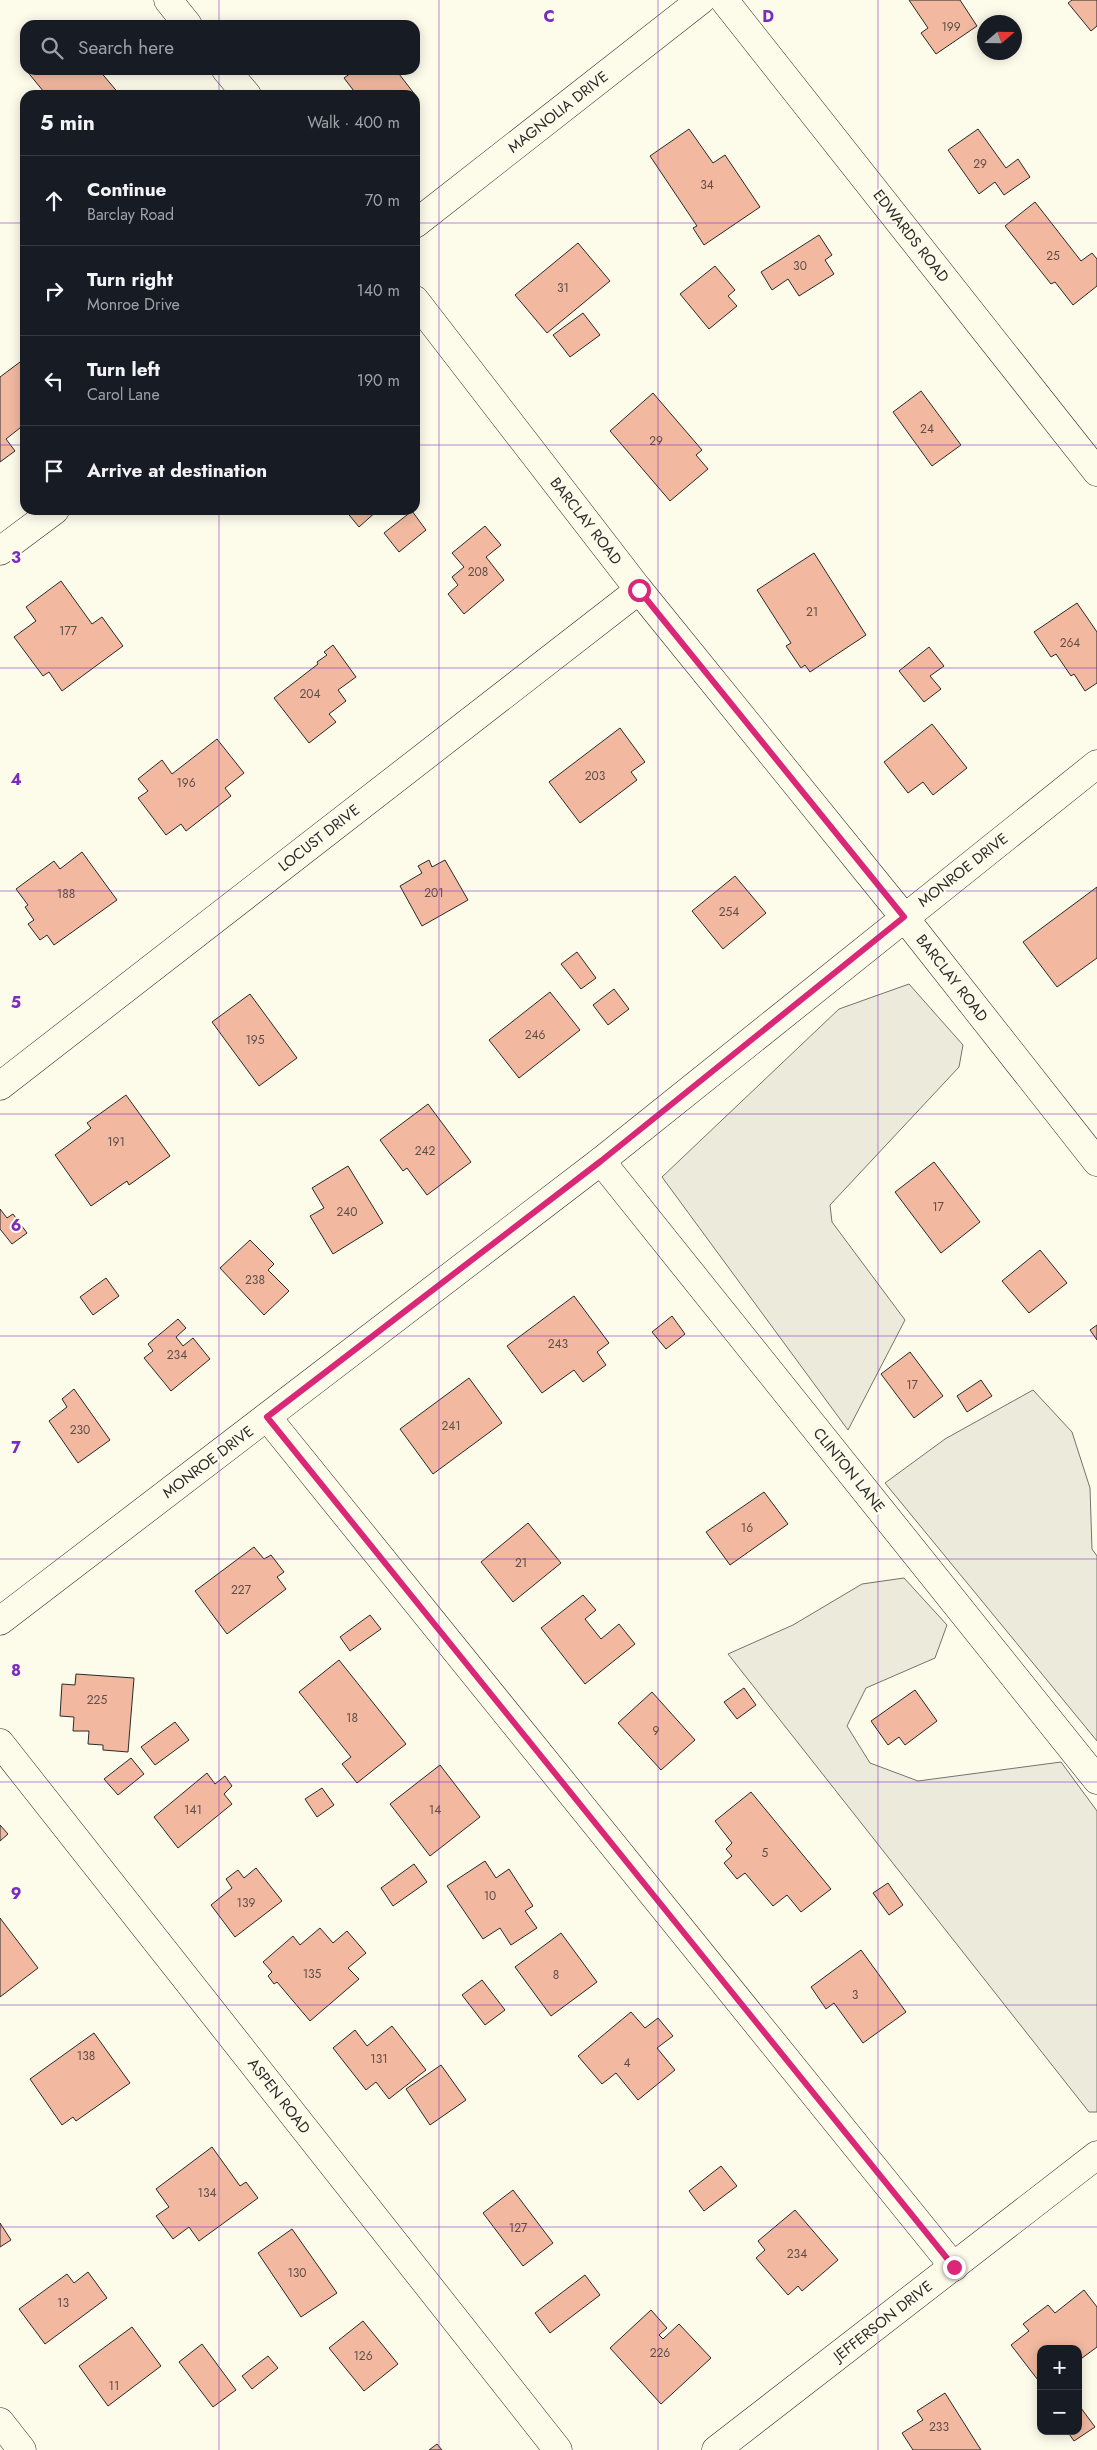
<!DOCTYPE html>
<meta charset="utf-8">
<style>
body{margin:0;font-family:Jost,sans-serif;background:#20242c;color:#f1f3f6}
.controls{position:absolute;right:15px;bottom:15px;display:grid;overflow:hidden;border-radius:10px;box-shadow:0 2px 12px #0003}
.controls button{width:45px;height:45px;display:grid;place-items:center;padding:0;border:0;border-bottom:1px solid #363941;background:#171b24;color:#f1f3f6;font:25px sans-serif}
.compass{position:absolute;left:977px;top:15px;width:45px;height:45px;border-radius:50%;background:#171b24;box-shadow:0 2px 12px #0003;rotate:70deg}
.stop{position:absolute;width:15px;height:15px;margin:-11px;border:4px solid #db2777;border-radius:50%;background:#fff}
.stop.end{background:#db2777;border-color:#fff;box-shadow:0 1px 5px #0008}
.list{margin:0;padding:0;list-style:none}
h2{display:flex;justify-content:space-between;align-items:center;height:65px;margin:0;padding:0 20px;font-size:21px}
h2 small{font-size:16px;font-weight:400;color:#9ea1a6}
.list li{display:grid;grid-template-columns:32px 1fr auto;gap:15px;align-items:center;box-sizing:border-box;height:90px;padding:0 20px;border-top:1px solid #363941}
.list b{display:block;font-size:19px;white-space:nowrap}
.list p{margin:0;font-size:16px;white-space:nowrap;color:#9ea1a6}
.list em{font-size:16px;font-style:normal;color:#9ea1a6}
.icon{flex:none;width:28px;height:28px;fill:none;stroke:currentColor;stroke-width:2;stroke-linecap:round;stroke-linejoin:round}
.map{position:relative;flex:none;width:1097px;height:2450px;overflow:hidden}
.search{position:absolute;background:#171b24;box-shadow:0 2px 12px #0003;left:20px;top:20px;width:400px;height:55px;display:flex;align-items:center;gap:12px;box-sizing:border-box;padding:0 18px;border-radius:15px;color:#9ea1a6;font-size:19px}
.panel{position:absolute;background:#171b24;box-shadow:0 2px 12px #0003;left:20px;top:90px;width:400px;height:425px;border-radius:15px}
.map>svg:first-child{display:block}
</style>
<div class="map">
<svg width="1097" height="2450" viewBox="0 0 1097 2450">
<rect width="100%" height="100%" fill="#fdfbea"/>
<g fill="#ecebdb" stroke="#74746e">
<polygon points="909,984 963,1045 959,1067 830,1205 832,1222 905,1320 848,1430 662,1177 839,1009"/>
<polygon points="1033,1390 1072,1432 1090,1488 1092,1549 1097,1556 1097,1741 885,1483 945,1439"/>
<polygon points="904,1578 947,1625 935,1658 866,1688 847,1726 870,1763 918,1781 1061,1762 1097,1811 1097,2112 1089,2112 728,1654 793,1625 862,1584"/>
</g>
<g fill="#f2b8a0" stroke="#2b2b2b">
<polygon points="909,0 960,0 977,26 936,54 921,33 928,28"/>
<polygon points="1072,0 1097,0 1097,26 1091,31 1068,3"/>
<polygon points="26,70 88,70 90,72 99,70 120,95 39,95 44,92"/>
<polygon points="355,70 396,70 419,100 415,103 415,95 357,95 344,78"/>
<polygon points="689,129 713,163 725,155 760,207 704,245 693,228 697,226 650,156"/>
<polygon points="978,129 1006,168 1018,159 1030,177 1004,195 995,182 979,194 948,150"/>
<polygon points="1035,202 1081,261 1092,253 1097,259 1097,286 1073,305 1055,282 1051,284 1005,226"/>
<polygon points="819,235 832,255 825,260 834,274 799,296 788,279 772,290 761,272"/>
<polygon points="578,243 610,281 547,333 515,295"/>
<polygon points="715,266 735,290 728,296 737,306 709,329 680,294"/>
<polygon points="583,313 600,335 570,357 553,335"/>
<polygon points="20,362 25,370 25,424 6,439 15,451 0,462 0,377"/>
<polygon points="921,391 961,445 932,466 893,412"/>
<polygon points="653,393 702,450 696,455 708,469 670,501 610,431"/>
<polygon points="345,510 378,510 359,527"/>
<polygon points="412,511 426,530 399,552 384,533"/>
<polygon points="485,526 501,545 486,557 504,580 464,614 448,594 458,585 452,577 464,567 452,553"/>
<polygon points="814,553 866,635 810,672 805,665 801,668 786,646 791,643 757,590"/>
<polygon points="61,581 92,624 102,617 123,646 62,691 49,672 43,676 14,637 36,621 26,607"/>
<polygon points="1077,603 1097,632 1097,683 1085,691 1074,674 1071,676 1056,654 1051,657 1034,632"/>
<polygon points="333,645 356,677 338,690 346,701 329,714 336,722 309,743 274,698 318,664 317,662 327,655 324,652"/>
<polygon points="929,647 944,666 930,676 941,689 924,702 899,671"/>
<polygon points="932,724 967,768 933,795 923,782 908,793 884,762"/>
<polygon points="620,728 645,762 631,772 637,780 580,823 549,782"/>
<polygon points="217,739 244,773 225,788 231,796 186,831 181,824 166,835 138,798 148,791 138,779 162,760 172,774"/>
<polygon points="82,852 117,900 54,945 47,935 40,940 28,924 34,920 25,907 28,905 16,889 54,861 60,869"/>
<polygon points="429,860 432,867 445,860 468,900 422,926 400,886 422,873 418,866"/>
<polygon points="735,876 766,913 723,949 692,911"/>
<polygon points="1097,887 1097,958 1057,987 1023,942"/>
<polygon points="577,952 596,978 581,989 561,964"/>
<polygon points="614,989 629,1009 608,1025 593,1005"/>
<polygon points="550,992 580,1030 519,1078 489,1040"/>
<polygon points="250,994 297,1058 259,1086 212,1022"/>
<polygon points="126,1095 170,1156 129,1185 127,1181 91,1206 55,1155 91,1128 87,1123"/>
<polygon points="428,1104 471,1162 427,1195 407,1168 403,1171 380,1140"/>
<polygon points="934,1162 980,1222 941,1253 895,1192"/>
<polygon points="348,1166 383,1223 333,1254 310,1216 324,1208 312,1188"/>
<polygon points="0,1209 7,1218 13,1214 27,1233 12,1244 0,1229"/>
<polygon points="250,1240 274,1264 268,1270 289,1291 264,1315 220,1268"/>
<polygon points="1040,1250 1067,1283 1029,1313 1002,1281"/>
<polygon points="106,1278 119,1296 93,1315 80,1297"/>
<polygon points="574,1296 609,1343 597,1352 606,1365 583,1382 574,1370 542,1393 507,1346"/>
<polygon points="672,1316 685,1334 666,1349 652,1332"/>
<polygon points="178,1319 186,1328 176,1337 183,1346 193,1338 210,1359 171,1391 144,1358 153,1351 148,1344"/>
<polygon points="1097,1325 1097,1340 1090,1330"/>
<polygon points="910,1352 943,1396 914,1418 881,1374"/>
<polygon points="469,1378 502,1423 433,1474 400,1429"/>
<polygon points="981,1380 992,1396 967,1412 957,1396"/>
<polygon points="74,1389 110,1440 78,1463 49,1421 67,1407 62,1399"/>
<polygon points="764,1492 788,1524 730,1565 706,1532"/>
<polygon points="528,1523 561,1563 513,1602 481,1562"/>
<polygon points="254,1547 264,1559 271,1555 284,1572 277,1577 286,1589 227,1634 195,1591"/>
<polygon points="583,1595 596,1610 585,1619 601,1639 619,1624 635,1644 585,1684 541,1628"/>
<polygon points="370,1615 381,1629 350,1651 340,1637"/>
<polygon points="339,1660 406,1744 357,1783 342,1764 351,1757 299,1692"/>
<polygon points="76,1674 134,1678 128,1752 103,1750 103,1745 88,1744 89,1731 73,1731 74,1717 60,1716 62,1684 75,1685"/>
<polygon points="744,1688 756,1705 737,1719 724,1702"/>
<polygon points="915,1690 937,1721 905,1745 899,1737 888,1745 871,1721"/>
<polygon points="652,1692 695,1740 661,1770 618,1723"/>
<polygon points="175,1722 189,1740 155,1765 141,1747"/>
<polygon points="131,1758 144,1774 118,1795 104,1779"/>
<polygon points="440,1765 480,1817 430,1856 390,1804"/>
<polygon points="207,1773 215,1784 225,1776 232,1786 224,1794 232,1804 178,1848 154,1817"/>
<polygon points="322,1788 334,1805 317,1817 305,1799"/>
<polygon points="751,1792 831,1889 801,1912 787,1895 773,1906 745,1873 737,1879 724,1863 732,1856 726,1849 732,1843 715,1821"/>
<polygon points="0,1825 8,1834 0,1841"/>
<polygon points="485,1861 496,1878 509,1869 533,1906 525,1911 537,1928 511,1945 500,1928 483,1939 447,1886"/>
<polygon points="414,1864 427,1882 393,1906 381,1888"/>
<polygon points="256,1868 282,1901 235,1937 211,1905 232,1888 226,1879 238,1870 244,1878"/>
<polygon points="888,1883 903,1905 889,1915 873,1893"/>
<polygon points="0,1918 38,1968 0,1997"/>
<polygon points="320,1928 333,1943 347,1931 366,1953 348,1968 359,1979 310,2021 277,1982 274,1984 268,1976 272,1972 263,1962 293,1936 300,1945"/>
<polygon points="561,1933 597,1982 551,2016 515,1967"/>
<polygon points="861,1950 906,2012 863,2043 834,2003 826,2009 811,1987"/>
<polygon points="482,1980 505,2010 485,2025 462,1995"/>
<polygon points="631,2012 645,2028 658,2018 673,2036 657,2048 675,2070 638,2100 616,2073 602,2084 578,2056"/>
<polygon points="392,2026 426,2070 389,2099 376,2082 366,2090 333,2048 355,2030 367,2046"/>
<polygon points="94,2033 130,2083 76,2121 73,2117 62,2125 30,2079"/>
<polygon points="441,2065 466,2100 430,2125 406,2089"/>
<polygon points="212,2147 240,2186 246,2182 258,2198 199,2241 189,2227 173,2239 156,2216 169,2207 156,2189"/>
<polygon points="721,2166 737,2186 704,2211 689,2191"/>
<polygon points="513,2190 553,2243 523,2266 483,2213"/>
<polygon points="795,2210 838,2260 802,2291 798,2286 788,2295 756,2258 765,2250 758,2241"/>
<polygon points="0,2223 11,2240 0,2247"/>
<polygon points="292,2229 337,2293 301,2317 258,2253"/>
<polygon points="88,2272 107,2298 45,2344 19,2309 67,2274 74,2283"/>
<polygon points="585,2275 600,2295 550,2333 535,2313"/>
<polygon points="1084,2290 1097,2307 1097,2347 1078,2361 1078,2349 1041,2349 1041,2384 1011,2345 1029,2331 1023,2324 1048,2305 1055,2313"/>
<polygon points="651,2310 667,2328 659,2335 663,2339 679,2324 711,2358 661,2404 610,2348"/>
<polygon points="363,2321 398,2364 364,2391 329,2348"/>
<polygon points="132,2327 161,2366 108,2406 79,2366"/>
<polygon points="202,2344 236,2390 213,2407 179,2362"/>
<polygon points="268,2356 278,2368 252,2389 242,2376"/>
<polygon points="945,2393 981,2450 913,2450 902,2433 923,2420 917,2411"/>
<polygon points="1078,2404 1095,2427 1074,2441 1067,2431 1078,2431"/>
<polygon points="437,2444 442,2450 429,2450"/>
</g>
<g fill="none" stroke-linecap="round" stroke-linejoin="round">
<defs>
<g id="minor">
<polyline points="168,0 188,25"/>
<polyline points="724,0 1097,472"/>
<polyline points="226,70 247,95"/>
<polyline points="415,224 701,0"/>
<polyline points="415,300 639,590 904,917 1097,1162"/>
<polyline points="0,551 55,510"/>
<polyline points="0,1086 639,590"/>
<polyline points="601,1161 1097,1780"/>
<polyline points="267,1417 954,2267"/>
<polyline points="0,1621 601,1161 1097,764"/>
<polyline points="0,1743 558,2450"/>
<polyline points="0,2422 22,2450"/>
<polyline points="716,2450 1097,2155"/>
</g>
</defs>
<use href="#minor" stroke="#2b2b2b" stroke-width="29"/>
<use href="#minor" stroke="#fdfbea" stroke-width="28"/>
</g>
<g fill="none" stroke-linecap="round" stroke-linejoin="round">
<polyline stroke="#db2777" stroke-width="6" points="639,590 904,917 601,1161 267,1417 954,2267"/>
</g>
<path fill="none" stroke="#7b2cbf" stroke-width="1" stroke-opacity="0.55" d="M219,0v25M439,0v2450M658,0v2450M878,0v2450M219,70v25M0,223h25M415,223h682M0,445h25M415,445h682M219,510v1940M0,668h1097M0,891h1097M0,1114h1097M0,1336h1097M0,1559h1097M0,1782h1097M0,2005h1097M0,2227h1097"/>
<g text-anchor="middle" stroke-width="4" stroke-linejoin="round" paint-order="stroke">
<g font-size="12" fill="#5d4e48">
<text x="951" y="31">199</text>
<text x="980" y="168">29</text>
<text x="707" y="189">34</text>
<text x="1053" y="260">25</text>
<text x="800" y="270">30</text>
<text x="563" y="292">31</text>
<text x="927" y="433">24</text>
<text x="656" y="445">29</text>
<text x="478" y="576">208</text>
<text x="812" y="616">21</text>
<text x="68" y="635">177</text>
<text x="1070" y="647">264</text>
<text x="310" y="698">204</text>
<text x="595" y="780">203</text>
<text x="186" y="787">196</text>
<text x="434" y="897">201</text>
<text x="66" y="898">188</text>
<text x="729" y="916">254</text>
<text x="535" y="1039">246</text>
<text x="255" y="1044">195</text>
<text x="116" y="1146">191</text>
<text x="425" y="1155">242</text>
<text x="938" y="1211">17</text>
<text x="347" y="1216">240</text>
<text x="255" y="1284">238</text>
<text x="558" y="1348">243</text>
<text x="177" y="1359">234</text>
<text x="912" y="1389">17</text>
<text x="451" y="1430">241</text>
<text x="80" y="1434">230</text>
<text x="747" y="1532">16</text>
<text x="521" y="1567">21</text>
<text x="241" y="1594">227</text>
<text x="97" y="1704">225</text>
<text x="352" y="1722">18</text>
<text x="656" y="1735">9</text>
<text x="193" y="1814">141</text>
<text x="435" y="1814">14</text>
<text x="765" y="1857">5</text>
<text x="490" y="1900">10</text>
<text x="246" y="1907">139</text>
<text x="312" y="1978">135</text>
<text x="556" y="1979">8</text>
<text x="855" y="1999">3</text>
<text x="86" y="2060">138</text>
<text x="379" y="2063">131</text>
<text x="627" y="2067">4</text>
<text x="207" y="2197">134</text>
<text x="518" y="2232">127</text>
<text x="797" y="2258">234</text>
<text x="297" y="2277">130</text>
<text x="63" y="2307">13</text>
<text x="660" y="2357">226</text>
<text x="363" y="2360">126</text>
<text x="114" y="2390">11</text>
<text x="939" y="2431">233</text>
</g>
<g font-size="15" fill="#2b2b2b" stroke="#fdfbea">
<text transform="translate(558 112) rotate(-38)" y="5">MAGNOLIA DRIVE</text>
<text transform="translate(911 236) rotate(52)" y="5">EDWARDS ROAD</text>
<text transform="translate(586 521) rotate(52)" y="5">BARCLAY ROAD</text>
<text transform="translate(319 838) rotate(-38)" y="5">LOCUST DRIVE</text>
<text transform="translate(963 870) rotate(-38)" y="5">MONROE DRIVE</text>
<text transform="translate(952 978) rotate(52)" y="5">BARCLAY ROAD</text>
<text transform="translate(208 1462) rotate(-37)" y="5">MONROE DRIVE</text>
<text transform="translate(849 1470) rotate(51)" y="5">CLINTON LANE</text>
<text transform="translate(279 2096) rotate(52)" y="5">ASPEN ROAD</text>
<text transform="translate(883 2321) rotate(-38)" y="5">JEFFERSON DRIVE</text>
</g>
</g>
<g font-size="16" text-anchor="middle" font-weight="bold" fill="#7b2cbf" stroke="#fdfbea" stroke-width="4" stroke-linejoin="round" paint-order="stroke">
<text x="549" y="22">C</text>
<text x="768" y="22">D</text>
<text x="16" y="563">3</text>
<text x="16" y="785">4</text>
<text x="16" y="1008">5</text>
<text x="16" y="1231">6</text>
<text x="16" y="1453">7</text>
<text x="16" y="1676">8</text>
<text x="16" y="1899">9</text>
</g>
</svg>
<div class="controls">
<button>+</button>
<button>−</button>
</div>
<svg class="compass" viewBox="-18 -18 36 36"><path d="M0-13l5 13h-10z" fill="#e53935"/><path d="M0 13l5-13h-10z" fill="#9ea1a6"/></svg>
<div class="stop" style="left:639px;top:590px"></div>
<div class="stop end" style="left:954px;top:2267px"></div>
<div class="search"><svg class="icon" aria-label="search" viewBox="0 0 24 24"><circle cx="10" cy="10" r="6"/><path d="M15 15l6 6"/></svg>Search here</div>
<section class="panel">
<h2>5 min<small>Walk · 400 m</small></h2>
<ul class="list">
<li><svg class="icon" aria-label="ahead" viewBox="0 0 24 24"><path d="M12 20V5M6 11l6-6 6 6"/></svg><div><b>Continue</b><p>Barclay Road</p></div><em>70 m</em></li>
<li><svg class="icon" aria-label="right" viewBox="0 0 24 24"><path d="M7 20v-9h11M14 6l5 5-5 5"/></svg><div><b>Turn right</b><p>Monroe Drive</p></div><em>140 m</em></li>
<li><svg class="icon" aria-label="left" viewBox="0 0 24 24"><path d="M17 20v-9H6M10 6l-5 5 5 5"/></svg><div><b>Turn left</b><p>Carol Lane</p></div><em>190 m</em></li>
<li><svg class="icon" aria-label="arrive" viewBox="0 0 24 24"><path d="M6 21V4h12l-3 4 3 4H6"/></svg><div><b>Arrive at destination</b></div></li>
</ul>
</section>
</div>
